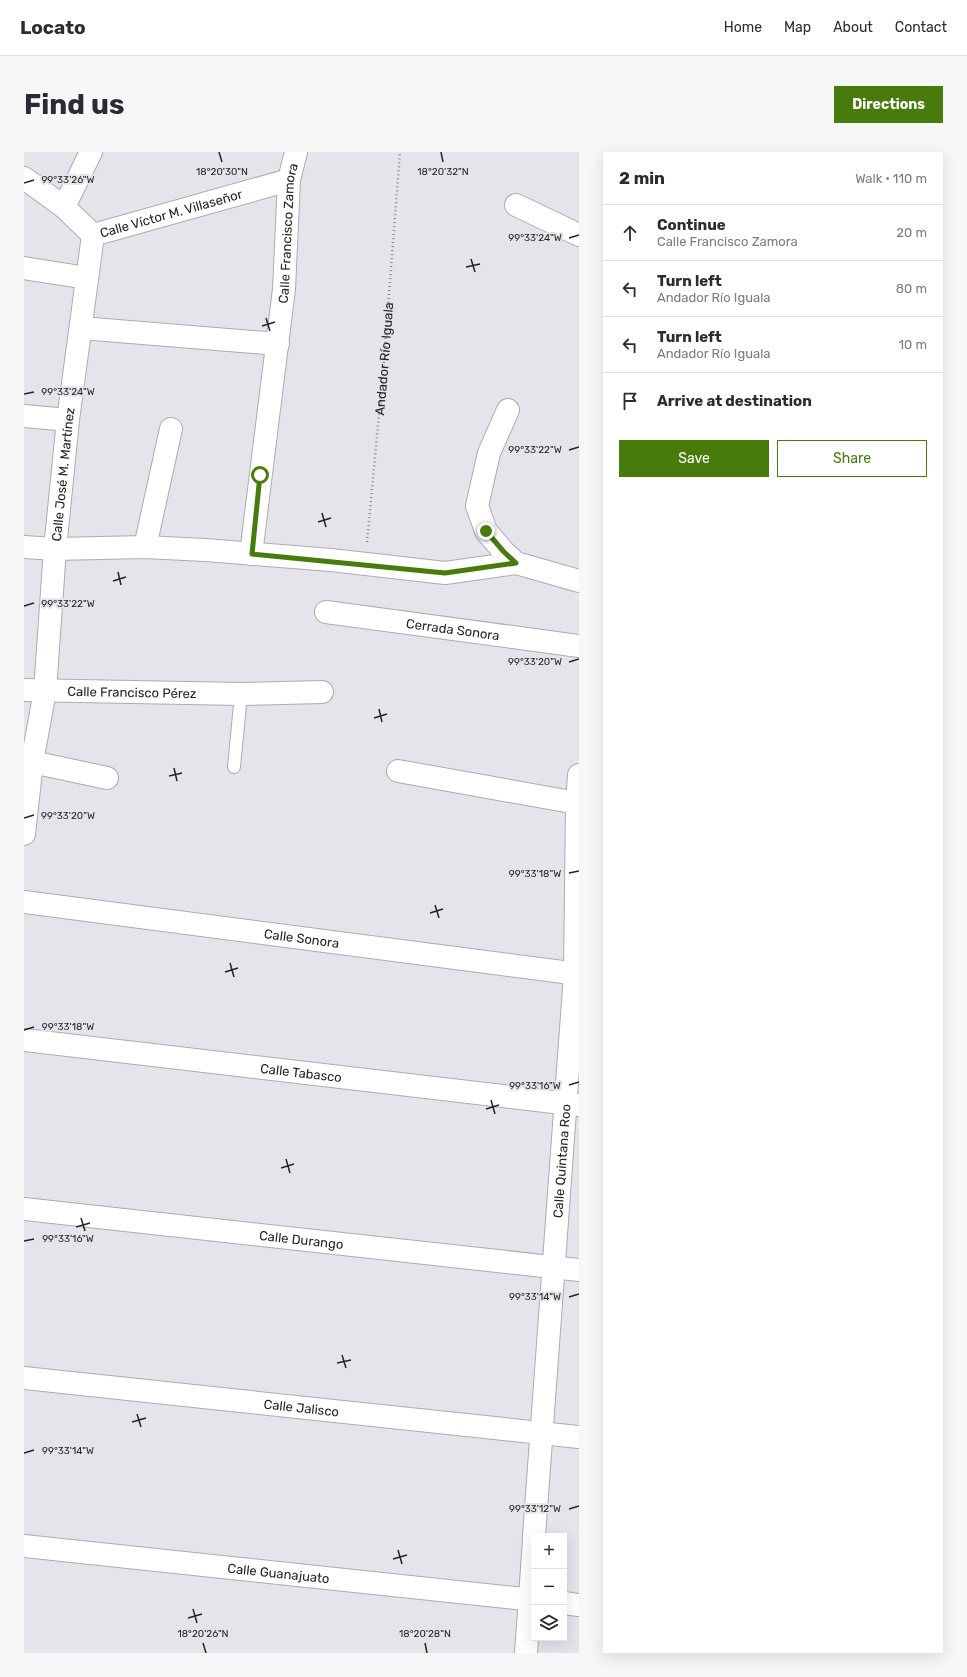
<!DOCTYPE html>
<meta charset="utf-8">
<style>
body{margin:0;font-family:Rubik,sans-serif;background:#f7f7f7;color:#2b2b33}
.controls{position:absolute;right:12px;bottom:12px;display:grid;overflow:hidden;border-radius:0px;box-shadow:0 4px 16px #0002}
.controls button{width:36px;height:36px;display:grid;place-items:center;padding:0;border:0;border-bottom:1px solid #e1e1e2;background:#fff;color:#2b2b33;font:20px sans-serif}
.stop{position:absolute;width:12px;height:12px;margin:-9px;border:3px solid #477b0b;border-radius:50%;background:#fff}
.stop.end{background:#477b0b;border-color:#fff;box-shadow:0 1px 4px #0008}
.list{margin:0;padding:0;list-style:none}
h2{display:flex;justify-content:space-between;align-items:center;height:52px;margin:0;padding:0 16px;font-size:17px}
h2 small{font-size:13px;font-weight:400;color:#7c7c81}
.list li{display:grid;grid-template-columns:26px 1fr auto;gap:12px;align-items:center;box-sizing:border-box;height:56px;padding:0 16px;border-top:1px solid #e1e1e2}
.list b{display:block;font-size:15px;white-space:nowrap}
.list p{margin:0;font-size:13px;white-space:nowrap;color:#7c7c81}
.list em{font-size:13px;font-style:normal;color:#7c7c81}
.actions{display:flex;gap:8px;padding:12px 16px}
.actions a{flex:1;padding:9px 0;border:1px solid #477b0b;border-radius:0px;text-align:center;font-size:14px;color:#477b0b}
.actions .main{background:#477b0b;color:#fff}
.icon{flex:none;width:22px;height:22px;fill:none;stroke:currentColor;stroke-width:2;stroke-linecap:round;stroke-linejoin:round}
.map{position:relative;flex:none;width:555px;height:1501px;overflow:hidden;border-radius:0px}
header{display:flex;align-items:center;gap:24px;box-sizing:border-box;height:56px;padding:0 20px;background:#fff;border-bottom:1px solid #e1e1e2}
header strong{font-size:19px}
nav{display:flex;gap:22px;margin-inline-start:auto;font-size:14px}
.intro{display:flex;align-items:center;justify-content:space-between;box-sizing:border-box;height:96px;padding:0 24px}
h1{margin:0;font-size:28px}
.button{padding:10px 18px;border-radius:0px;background:#477b0b;color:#fff;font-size:14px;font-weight:700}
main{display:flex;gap:24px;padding:0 24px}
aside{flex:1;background:#fff;border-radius:0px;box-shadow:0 4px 16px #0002}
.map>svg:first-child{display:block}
</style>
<header>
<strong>Locato</strong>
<nav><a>Home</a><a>Map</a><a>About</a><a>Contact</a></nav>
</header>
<div class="intro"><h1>Find us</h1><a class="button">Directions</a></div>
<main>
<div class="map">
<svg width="555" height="1501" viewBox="0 0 555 1501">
<rect width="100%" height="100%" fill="#e5e4eb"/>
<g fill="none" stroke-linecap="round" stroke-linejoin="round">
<defs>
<polyline id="lane" points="210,615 217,542"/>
<g id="street">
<polyline points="0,26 40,55 69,83"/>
<polyline points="492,53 555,83"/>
<polyline points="40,55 67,0"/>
<path id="s2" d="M69,83l196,-55"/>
<polyline points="0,116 63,126"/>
<polyline points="57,176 254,192"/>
<polyline points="484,258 465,301 453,354 462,379 480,400 492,411 555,429"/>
<polyline points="0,264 44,268"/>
<polyline points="0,395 31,397 121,395 181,398 307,408 421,421 492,411"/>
<polyline points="121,395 147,277"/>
<path id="s3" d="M227,402l33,-265 5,-109 7,-28"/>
<path id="s4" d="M302,460l253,34"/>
<path id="s5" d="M0,538l217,4 81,-2"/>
<polyline points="8,610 83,626"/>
<polyline points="374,619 553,651"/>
<path id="s6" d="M0,682l8,-72 13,-71 10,-142 13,-129 25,-185"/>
<path id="s7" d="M0,750l555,72"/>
<path id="s8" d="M0,888l555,65"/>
<path id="s9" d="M0,1057l555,61"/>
<path id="s10" d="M0,1226l555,59"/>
<path id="s11" d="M510,1384l41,-562 2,-171 2,-28"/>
<path id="s12" d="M0,1394l510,54"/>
<polyline points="540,1451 555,1453"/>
<polyline points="502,1501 510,1388"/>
</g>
</defs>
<use href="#lane" stroke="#acabb2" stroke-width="14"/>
<use href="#street" stroke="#acabb2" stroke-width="24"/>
<path stroke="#88878c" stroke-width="2.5" stroke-dasharray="1 3" stroke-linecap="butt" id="s1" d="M343,390l16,-170 17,-220"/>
<use href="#lane" stroke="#fff" stroke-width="12"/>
<use href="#street" stroke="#fff" stroke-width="22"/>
</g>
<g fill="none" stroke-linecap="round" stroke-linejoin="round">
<polyline stroke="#477b0b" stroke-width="5" points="236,323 228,402 421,421 492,411 480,400 462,379"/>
</g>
<path fill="none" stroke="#242426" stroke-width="1.5" d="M195,0l3,10M417,0l2,10M0,31l10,-3M545,86l10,-3M447,107l4,13M442,115l14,-3M242,166l4,13M238,174l13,-4M0,242l10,-2M545,298l10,-3M298,361l4,14M294,370l13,-4M94,420l3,13M89,429l13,-4M0,454l10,-3M545,510l10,-3M355,557l3,13M350,566l13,-4M150,616l3,13M145,624l13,-3M0,666l10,-3M545,721l10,-2M411,753l4,13M406,761l13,-4M206,811l4,14M201,820l13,-4M0,878l10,-3M545,933l10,-3M467,948l4,14M462,957l13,-4M262,1007l4,14M257,1016l13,-4M57,1066l4,13M52,1075l14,-4M0,1089l10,-2M545,1145l10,-3M318,1203l4,13M313,1211l14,-3M113,1262l4,13M108,1270l14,-4M0,1301l10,-3M545,1357l10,-3M374,1398l4,14M369,1407l14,-4M169,1457l4,14M164,1466l14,-4M179,1491l3,10M401,1491l2,10"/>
<g text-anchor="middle" stroke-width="4" stroke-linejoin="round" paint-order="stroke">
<g font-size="13" fill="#242426" stroke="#e5e4eb">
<text dy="5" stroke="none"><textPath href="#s2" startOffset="81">Calle Víctor M. Villaseñor</textPath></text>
<text dy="5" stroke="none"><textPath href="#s3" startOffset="323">Calle Francisco Zamora</textPath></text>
<text dy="5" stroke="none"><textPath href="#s1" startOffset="184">Andador Río Iguala</textPath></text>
<text dy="5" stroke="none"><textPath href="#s6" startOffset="362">Calle José M. Martínez</textPath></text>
<text dy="5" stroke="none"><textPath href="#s4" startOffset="128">Cerrada Sonora</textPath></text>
<text dy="5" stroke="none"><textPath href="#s5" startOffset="108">Calle Francisco Pérez</textPath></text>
<text dy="5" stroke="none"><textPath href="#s7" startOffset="280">Calle Sonora</textPath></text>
<text dy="5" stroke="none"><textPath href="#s8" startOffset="279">Calle Tabasco</textPath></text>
<text dy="5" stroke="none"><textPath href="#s11" startOffset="376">Calle Quintana Roo</textPath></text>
<text dy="5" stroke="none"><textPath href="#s9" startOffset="279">Calle Durango</textPath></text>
<text dy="5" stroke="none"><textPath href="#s10" startOffset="279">Calle Jalisco</textPath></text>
<text dy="5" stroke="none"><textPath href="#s12" startOffset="256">Calle Guanajuato</textPath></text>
</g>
</g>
<g font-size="10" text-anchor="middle" fill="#242426" stroke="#e5e4eb" stroke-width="4" stroke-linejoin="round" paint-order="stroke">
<text x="198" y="23">18°20'30"N</text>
<text x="419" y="23">18°20'32"N</text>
<text x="44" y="31">99°33'26"W</text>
<text x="511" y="89">99°33'24"W</text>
<text x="44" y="243">99°33'24"W</text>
<text x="511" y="301">99°33'22"W</text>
<text x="44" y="455">99°33'22"W</text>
<text x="511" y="513">99°33'20"W</text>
<text x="44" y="667">99°33'20"W</text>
<text x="511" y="725">99°33'18"W</text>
<text x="44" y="878">99°33'18"W</text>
<text x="511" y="937">99°33'16"W</text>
<text x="44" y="1090">99°33'16"W</text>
<text x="511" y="1148">99°33'14"W</text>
<text x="44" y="1302">99°33'14"W</text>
<text x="511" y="1360">99°33'12"W</text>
<text x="179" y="1485">18°20'26"N</text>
<text x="401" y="1485">18°20'28"N</text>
</g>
</svg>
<div class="controls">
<button>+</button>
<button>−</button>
<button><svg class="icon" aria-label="layers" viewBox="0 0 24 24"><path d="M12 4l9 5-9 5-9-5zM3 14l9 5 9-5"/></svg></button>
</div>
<div class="stop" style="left:236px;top:323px"></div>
<div class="stop end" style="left:462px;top:379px"></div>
</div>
<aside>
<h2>2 min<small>Walk · 110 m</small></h2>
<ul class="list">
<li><svg class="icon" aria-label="ahead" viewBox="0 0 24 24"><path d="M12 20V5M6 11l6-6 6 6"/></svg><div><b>Continue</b><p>Calle Francisco Zamora</p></div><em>20 m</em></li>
<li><svg class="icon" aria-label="left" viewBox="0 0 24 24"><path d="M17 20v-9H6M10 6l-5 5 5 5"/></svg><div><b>Turn left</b><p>Andador Río Iguala</p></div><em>80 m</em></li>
<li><svg class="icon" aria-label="left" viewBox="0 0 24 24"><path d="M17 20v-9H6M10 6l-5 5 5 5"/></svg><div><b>Turn left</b><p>Andador Río Iguala</p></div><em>10 m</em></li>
<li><svg class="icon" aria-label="arrive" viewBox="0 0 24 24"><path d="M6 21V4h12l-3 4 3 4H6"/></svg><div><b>Arrive at destination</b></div></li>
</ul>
<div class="actions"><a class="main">Save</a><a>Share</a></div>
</aside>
</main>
